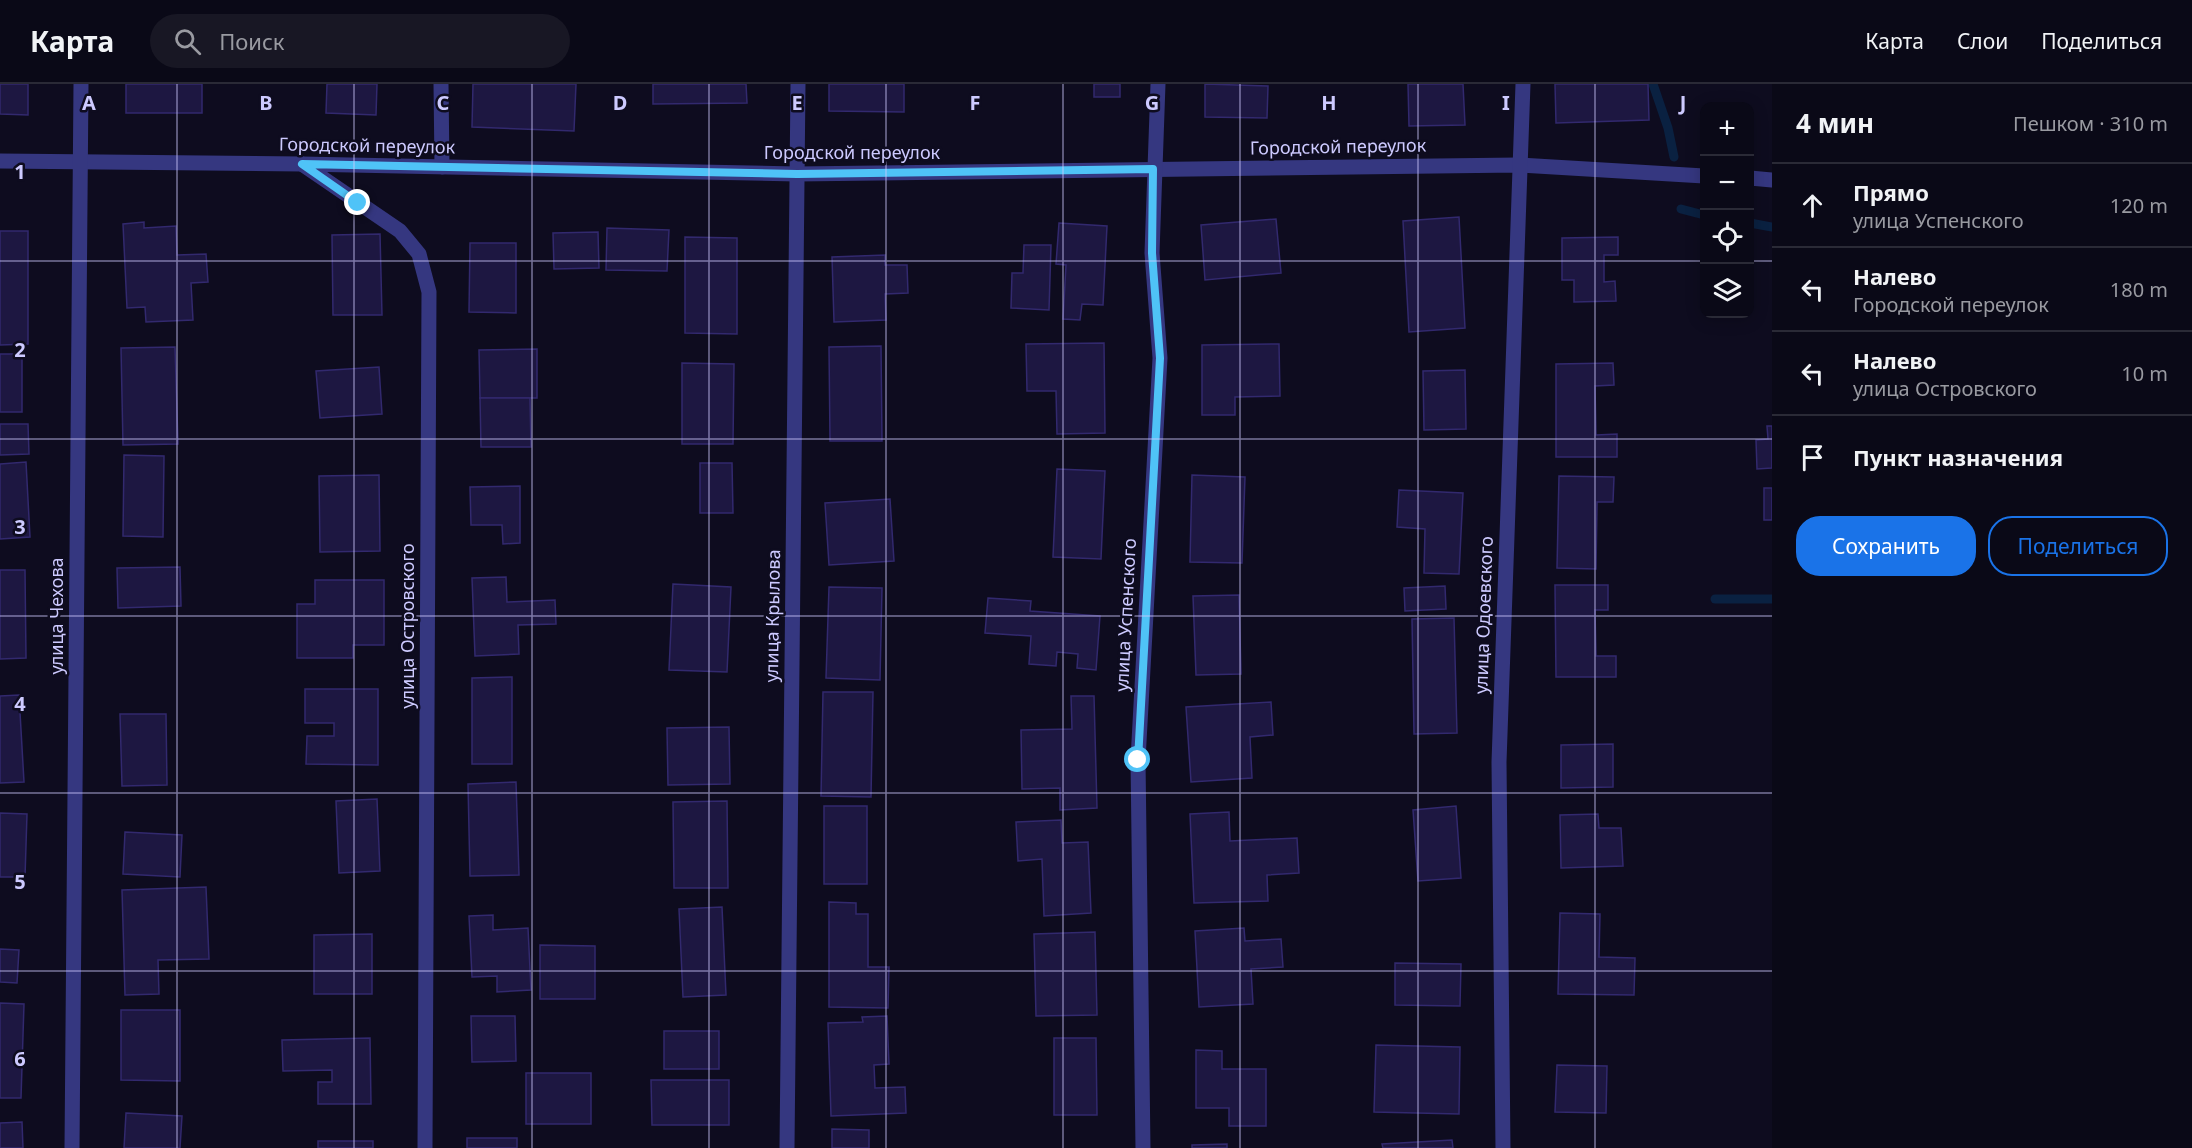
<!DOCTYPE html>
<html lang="ru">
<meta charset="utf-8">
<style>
body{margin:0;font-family:"Noto Sans",sans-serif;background:#181724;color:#f1f3f6}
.controls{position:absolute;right:18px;top:18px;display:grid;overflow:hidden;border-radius:12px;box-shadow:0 3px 15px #0003}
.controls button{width:54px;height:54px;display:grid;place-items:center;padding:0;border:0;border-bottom:2px solid #2a2a36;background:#0a0917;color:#f1f3f6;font:30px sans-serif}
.stop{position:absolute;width:18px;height:18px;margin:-14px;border:4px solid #4fc3f7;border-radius:50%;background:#fff}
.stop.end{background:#4fc3f7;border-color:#fff;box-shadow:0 2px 6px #0008}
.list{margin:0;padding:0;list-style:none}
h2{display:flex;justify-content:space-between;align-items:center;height:78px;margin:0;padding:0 24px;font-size:26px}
h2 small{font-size:20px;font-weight:400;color:#999aa1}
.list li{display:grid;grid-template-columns:39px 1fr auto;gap:18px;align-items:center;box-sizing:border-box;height:84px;padding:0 24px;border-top:2px solid #2a2a36}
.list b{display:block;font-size:22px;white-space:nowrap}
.list p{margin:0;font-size:20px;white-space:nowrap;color:#999aa1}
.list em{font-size:20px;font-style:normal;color:#999aa1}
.actions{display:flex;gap:12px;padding:18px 24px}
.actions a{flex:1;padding:14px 0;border:2px solid #1a73e8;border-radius:24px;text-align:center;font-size:21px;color:#1a73e8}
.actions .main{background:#1a73e8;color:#fff}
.icon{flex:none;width:33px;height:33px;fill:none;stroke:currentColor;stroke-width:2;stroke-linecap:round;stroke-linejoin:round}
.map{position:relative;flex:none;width:1772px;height:1064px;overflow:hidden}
header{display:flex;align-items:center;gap:36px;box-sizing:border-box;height:84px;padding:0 30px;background:#0a0917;border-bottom:2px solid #2a2a36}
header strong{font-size:28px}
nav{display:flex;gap:33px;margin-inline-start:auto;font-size:21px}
.search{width:420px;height:54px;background:#181724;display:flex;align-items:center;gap:15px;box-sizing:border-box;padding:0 21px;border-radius:33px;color:#999aa1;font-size:22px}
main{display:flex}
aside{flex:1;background:#0a0917}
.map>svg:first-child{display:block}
</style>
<header>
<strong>Карта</strong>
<div class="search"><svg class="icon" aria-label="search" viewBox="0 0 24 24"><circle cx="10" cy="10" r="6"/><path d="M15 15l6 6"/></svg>Поиск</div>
<nav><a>Карта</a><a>Слои</a><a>Поделиться</a></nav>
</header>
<main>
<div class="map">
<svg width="1772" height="1064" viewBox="0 0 1772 1064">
<rect width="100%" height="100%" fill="#0e0c1f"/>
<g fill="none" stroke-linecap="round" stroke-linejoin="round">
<g stroke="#0a2141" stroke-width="9">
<polyline points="1653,0 1668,44 1674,73"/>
<polyline points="1681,125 1704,131"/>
<polyline points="1750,139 1772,143"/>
<polyline points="1715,515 1772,515"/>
</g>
</g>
<g fill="#1d1741" stroke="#32296e" stroke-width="1.5">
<polygon points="0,0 28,0 28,31 0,30"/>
<rect x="126" y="0" width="76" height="29"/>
<polygon points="327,0 377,0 376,31 326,29"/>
<polygon points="473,0 576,0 574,47 472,43"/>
<polygon points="653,0 746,0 747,19 653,20"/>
<polygon points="829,0 904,0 904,28 829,27"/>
<rect x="1094" y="0" width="26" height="13"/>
<polygon points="1205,0 1268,2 1267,34 1205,33"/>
<polygon points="1408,0 1463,0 1465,41 1409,42"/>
<polygon points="1555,0 1648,0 1649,36 1556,39"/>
<polygon points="1459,133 1465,244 1409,248 1403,137"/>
<polygon points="1276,135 1281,189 1205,196 1201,141"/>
<polygon points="144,138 144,144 176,142 177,171 206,170 208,198 191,199 193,236 146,238 145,223 127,224 123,140"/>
<polygon points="1059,139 1107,142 1103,221 1082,220 1080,236 1063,235 1066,181 1056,180"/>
<polygon points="607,144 669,146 667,187 606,186"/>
<polygon points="0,147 28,147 28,260 0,261"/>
<polygon points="598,148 599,184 554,185 553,149"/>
<polygon points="380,150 382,231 333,231 332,151"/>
<polygon points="685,153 737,154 737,250 685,249"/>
<polygon points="1618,153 1618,171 1604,171 1604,198 1615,197 1616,217 1574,218 1574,196 1562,196 1562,154"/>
<polygon points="470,159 516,159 516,229 469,228"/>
<polygon points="1024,161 1051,161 1049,226 1011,224 1012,189 1023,189"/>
<polygon points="885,171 885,181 907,181 908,209 885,210 886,236 834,238 832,173"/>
<polygon points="1104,259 1105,349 1057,350 1056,307 1027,307 1026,260"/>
<polygon points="1279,260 1280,312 1235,313 1235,331 1202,331 1202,261"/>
<polygon points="881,262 882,357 830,357 829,263"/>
<polygon points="175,263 178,360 123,361 121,264"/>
<polygon points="537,265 537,314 480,314 479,266"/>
<rect x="0" y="270" width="22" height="58"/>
<polygon points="682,279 734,280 733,360 682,360"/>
<polygon points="1613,279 1614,301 1595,302 1596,351 1617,350 1617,373 1556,373 1556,280"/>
<polygon points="379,283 382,330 320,334 316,287"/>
<polygon points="1465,286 1466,345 1424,346 1423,287"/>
<polygon points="480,314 530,314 531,363 481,363"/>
<polygon points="0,340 28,340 29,370 0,371"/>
<polygon points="1767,342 1772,342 1772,384 1757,385 1756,356 1768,355"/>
<polygon points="124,371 164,372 163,453 123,452"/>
<polygon points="26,378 30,453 0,455 0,380"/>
<polygon points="700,379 732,379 733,429 700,429"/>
<polygon points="1057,385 1105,387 1101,475 1053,473"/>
<polygon points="379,391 380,467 320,468 319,392"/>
<polygon points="1192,391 1245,393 1242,479 1190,478"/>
<polygon points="1559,392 1614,393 1613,418 1597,418 1596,485 1557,484"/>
<polygon points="520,402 520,459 503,460 502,441 471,441 470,403"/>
<rect x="1764" y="404" width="8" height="32"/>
<polygon points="1399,406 1463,409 1459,490 1424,489 1425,445 1397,443"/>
<polygon points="890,415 894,477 829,481 825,419"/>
<polygon points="180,483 181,522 118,524 117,484"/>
<polygon points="0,486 25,486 26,574 0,575"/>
<polygon points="506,493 507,518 555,516 556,540 518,541 519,570 475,572 472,494"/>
<polygon points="315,496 384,496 384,561 353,561 353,574 297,574 297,520 315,520"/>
<polygon points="673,500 731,503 727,588 669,586"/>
<polygon points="1555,501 1608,501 1608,526 1595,526 1596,572 1616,572 1616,593 1556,593"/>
<polygon points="1445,502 1446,525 1405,527 1404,504"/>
<polygon points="829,503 882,504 880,596 826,594"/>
<polygon points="1239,511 1241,590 1196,591 1193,512"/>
<polygon points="988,514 1031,517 1030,527 1100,532 1096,586 1077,584 1078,570 1057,568 1056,582 1029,580 1031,552 985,549"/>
<polygon points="1454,534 1457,649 1414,650 1412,535"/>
<polygon points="512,593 512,680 472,680 472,594"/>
<polygon points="305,605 378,605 378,681 306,680 307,652 334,652 334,639 305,639"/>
<polygon points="823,608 873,608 871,713 821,712"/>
<polygon points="19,611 24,698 0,699 0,612"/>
<polygon points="1071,612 1094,612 1097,724 1060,726 1060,704 1022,705 1021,646 1072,645"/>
<polygon points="1271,618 1273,651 1250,653 1252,694 1191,698 1186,623"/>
<polygon points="120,630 166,630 167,701 122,702"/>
<polygon points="729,643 730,700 668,701 667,644"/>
<polygon points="1613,660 1613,703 1561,704 1561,661"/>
<polygon points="516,698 519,791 470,792 468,700"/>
<polygon points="377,715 380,787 339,789 336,717"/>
<polygon points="727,717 728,804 674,804 673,718"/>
<rect x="824" y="722" width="43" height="78"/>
<polygon points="1456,722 1461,794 1418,797 1413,726"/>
<polygon points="1229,728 1230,757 1297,754 1299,789 1267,791 1268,817 1194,819 1190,730"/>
<polygon points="0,729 27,730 25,793 0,793"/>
<polygon points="1598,730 1599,744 1621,744 1623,782 1561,784 1560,731"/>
<polygon points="1061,736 1062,759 1088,758 1091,829 1044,832 1042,775 1018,777 1016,738"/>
<polygon points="125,748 182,751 180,793 123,790"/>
<polygon points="206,803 209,875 158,876 159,910 125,911 122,806"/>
<polygon points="829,818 856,819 856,830 868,830 868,883 889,883 888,924 829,923"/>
<polygon points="722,823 726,911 683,913 679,825"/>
<polygon points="1560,829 1600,830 1599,873 1635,874 1634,911 1558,910"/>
<polygon points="493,831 493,846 528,844 531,906 497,908 497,892 472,893 469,832"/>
<polygon points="1244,844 1245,857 1281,855 1283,883 1251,885 1253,920 1199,923 1195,847"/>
<polygon points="1095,848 1097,931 1036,932 1034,850"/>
<polygon points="372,850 372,910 314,910 314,851"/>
<polygon points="540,861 595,862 595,915 540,915"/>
<polygon points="0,865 19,866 17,899 0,898"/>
<polygon points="1395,879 1461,880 1460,922 1395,921"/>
<polygon points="0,919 24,920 21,1014 0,1014"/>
<polygon points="121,926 180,926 180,997 121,996"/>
<polygon points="471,932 515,932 516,977 472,978"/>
<polygon points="887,932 889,980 874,981 875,1004 905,1003 906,1029 831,1032 828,939 863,938 862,933"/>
<rect x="664" y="947" width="55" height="38"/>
<polygon points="370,954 371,1020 318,1020 318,998 332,998 332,986 283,987 282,956"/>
<polygon points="1054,954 1096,954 1097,1031 1054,1031"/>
<polygon points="1376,961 1460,963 1459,1030 1374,1028"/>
<polygon points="1196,966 1222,967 1222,985 1266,985 1266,1042 1229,1042 1229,1024 1196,1024"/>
<polygon points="1557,981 1607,982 1606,1029 1555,1028"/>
<rect x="526" y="989" width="65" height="51"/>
<polygon points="651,996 729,996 729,1041 652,1041"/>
<polygon points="126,1029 182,1032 180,1064 124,1064"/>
<polygon points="22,1038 23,1064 0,1064 0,1039"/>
<polygon points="832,1045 869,1046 869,1064 832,1064"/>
<rect x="467" y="1054" width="50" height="10"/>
<polygon points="1452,1056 1453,1064 1383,1064 1382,1060"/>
<rect x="318" y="1057" width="55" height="7"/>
<polygon points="1227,1060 1227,1064 1192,1064 1192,1061"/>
</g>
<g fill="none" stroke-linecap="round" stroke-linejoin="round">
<g stroke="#353780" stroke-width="15">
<polyline points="441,0 442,83"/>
<polyline points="0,77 302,80 797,90 1518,81 1704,92"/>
<polyline points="302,80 400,147 419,170 429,208 425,1064"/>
<polyline points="1750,94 1772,96"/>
<polyline points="72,1064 81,0"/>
<polyline points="787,1064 798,0"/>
<polyline points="1143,1064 1138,676 1160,274 1152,169 1158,0"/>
<polyline points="1503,1064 1499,678 1523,0"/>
</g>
</g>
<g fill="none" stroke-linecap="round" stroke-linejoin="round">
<polyline stroke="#4fc3f7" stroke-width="8" points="358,119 302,80 797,90 1153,85 1152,169 1160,274 1138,676"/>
</g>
<path fill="none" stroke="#cdcaff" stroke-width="1.5" stroke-opacity="0.55" d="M177,0v1064M354,0v1064M532,0v1064M709,0v1064M886,0v1064M1063,0v1064M1240,0v1064M1418,0v1064M1595,0v1064M0,177h1704M1750,177h22M0,355h1772M0,532h1772M0,709h1772M0,887h1772"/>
<g text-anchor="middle" stroke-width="5" stroke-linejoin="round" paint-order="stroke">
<g font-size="18" fill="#cdcaff" stroke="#0e0c1f">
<text transform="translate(367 62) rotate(1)" y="6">Городской переулок</text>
<text transform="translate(1338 63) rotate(-1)" y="6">Городской переулок</text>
<text x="852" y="75">Городской переулок</text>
<text transform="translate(1126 531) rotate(-87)" y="6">улица Успенского</text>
<text transform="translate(1484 531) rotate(-88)" y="6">улица Одоевского</text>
<text transform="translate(57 532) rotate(-90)" y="6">улица Чехова</text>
<text transform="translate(773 532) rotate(-89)" y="6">улица Крылова</text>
<text transform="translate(408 542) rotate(-90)" y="6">улица Островского</text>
</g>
</g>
<g font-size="20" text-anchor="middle" font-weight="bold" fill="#cdcaff" stroke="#0e0c1f" stroke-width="5" stroke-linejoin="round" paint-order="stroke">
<text x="89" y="26">A</text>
<text x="266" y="26">B</text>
<text x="443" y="26">C</text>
<text x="620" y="26">D</text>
<text x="797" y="26">E</text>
<text x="975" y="26">F</text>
<text x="1152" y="26">G</text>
<text x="1329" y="26">H</text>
<text x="1506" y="26">I</text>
<text x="1683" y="26">J</text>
<text x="20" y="95">1</text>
<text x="20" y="273">2</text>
<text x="20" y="450">3</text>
<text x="20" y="627">4</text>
<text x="20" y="805">5</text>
<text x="20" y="982">6</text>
</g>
</svg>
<div class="controls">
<button>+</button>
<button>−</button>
<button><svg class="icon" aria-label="locate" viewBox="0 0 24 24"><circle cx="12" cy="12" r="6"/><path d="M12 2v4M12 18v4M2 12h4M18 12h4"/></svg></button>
<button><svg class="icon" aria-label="layers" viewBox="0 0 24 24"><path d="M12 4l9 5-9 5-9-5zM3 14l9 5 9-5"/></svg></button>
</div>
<div class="stop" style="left:1138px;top:676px"></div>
<div class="stop end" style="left:358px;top:119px"></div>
</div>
<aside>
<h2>4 мин<small>Пешком · 310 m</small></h2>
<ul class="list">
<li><svg class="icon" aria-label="ahead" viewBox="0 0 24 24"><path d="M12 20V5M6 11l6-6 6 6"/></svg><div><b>Прямо</b><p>улица Успенского</p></div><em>120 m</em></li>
<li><svg class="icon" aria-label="left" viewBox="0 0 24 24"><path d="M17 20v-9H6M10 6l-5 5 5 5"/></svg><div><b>Налево</b><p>Городской переулок</p></div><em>180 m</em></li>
<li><svg class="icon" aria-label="left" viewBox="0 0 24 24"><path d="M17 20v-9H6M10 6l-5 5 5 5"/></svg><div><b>Налево</b><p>улица Островского</p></div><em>10 m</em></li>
<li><svg class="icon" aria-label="arrive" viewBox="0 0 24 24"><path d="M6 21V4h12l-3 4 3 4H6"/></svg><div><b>Пункт назначения</b></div></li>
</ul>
<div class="actions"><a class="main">Сохранить</a><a>Поделиться</a></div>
</aside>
</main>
